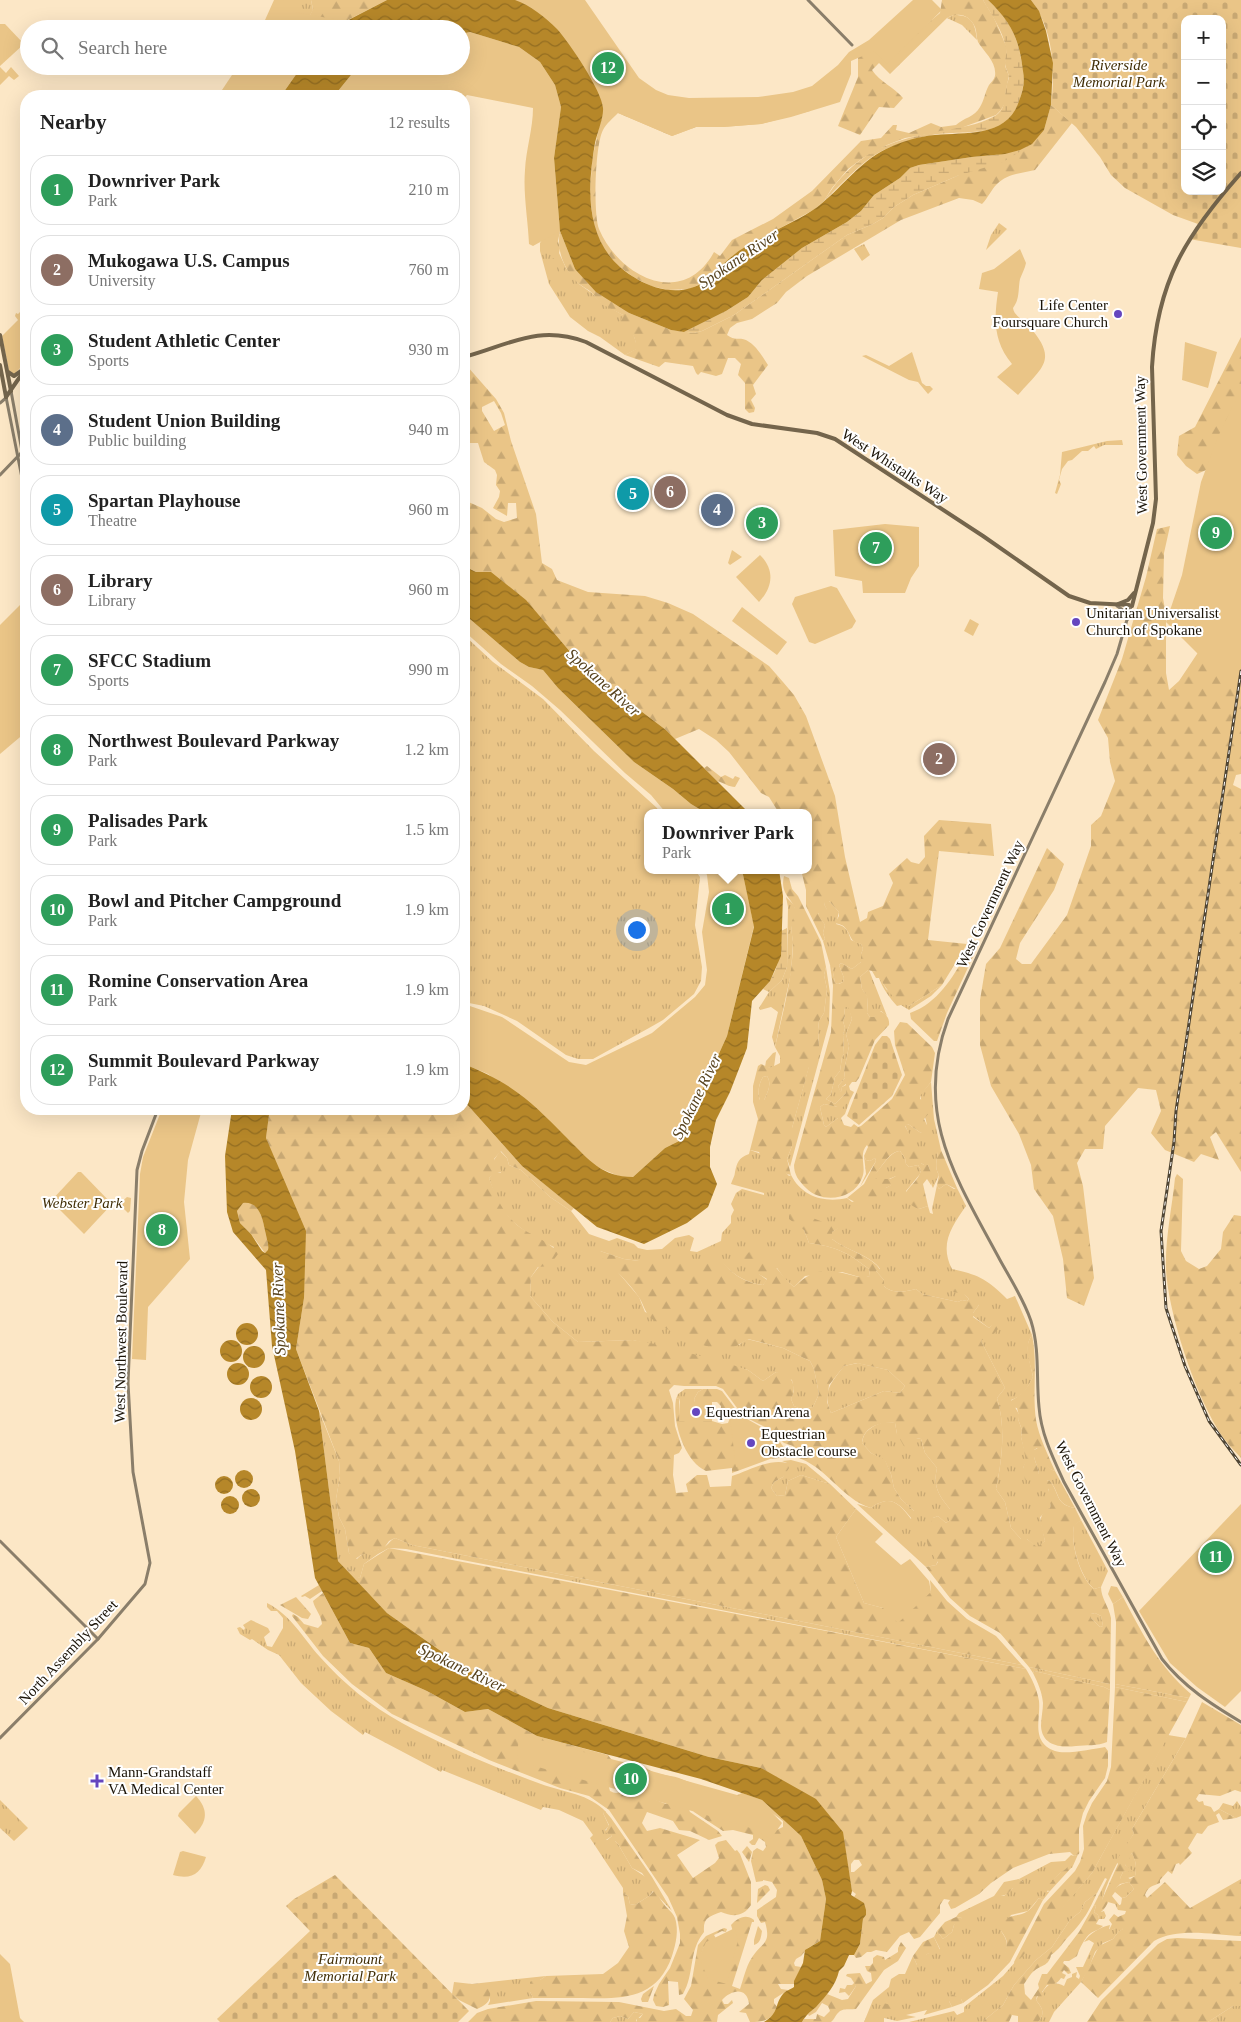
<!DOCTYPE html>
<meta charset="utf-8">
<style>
body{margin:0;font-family:Georgia,serif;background:#f6f6f6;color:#222}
.controls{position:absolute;right:15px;top:15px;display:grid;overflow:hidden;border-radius:10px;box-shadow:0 5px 20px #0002}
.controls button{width:45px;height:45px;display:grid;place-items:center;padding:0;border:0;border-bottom:1px solid #e0e0e0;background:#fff;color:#222;font:25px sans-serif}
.you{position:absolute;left:636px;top:929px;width:18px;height:18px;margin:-12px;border:4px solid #fff;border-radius:50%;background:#1a73e8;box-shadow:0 0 0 8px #1a73e833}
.badge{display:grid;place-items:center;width:32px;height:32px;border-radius:50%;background:#6546bf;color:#fff;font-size:16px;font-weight:700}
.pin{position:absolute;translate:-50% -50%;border:2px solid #fff;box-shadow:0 1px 5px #0006}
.popup{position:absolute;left:644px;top:809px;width:168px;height:65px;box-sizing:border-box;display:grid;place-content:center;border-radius:10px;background:#fff;filter:drop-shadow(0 1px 4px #0005);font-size:16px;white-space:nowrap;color:#767676}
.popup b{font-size:19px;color:#222}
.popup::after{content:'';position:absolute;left:50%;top:100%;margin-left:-10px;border:10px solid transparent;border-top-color:#fff}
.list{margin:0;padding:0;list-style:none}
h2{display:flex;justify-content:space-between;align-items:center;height:65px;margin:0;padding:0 20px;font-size:21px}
h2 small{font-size:16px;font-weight:400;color:#767676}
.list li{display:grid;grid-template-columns:32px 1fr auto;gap:15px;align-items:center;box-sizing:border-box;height:70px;margin:0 10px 10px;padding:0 10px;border:1px solid #e0e0e0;border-radius:20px}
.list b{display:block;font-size:19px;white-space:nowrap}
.list p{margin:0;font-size:16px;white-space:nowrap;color:#767676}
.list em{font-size:16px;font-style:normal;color:#767676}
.icon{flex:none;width:28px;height:28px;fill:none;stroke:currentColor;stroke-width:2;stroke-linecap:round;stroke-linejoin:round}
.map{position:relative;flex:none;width:1241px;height:2022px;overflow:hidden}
.search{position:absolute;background:#fff;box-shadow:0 5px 20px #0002;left:20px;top:20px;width:450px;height:55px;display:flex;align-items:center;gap:12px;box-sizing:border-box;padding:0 18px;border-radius:28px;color:#767676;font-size:19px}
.panel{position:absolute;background:#fff;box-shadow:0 5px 20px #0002;left:20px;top:90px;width:450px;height:1025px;border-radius:20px}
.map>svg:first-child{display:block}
</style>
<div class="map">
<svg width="1241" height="2022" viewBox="0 0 1241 2022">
<defs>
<pattern id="grass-tufts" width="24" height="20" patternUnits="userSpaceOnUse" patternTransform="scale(1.25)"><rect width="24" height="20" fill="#eac587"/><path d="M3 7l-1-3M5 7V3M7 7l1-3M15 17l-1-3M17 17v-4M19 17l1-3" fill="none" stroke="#c8a873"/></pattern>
<pattern id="forest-firs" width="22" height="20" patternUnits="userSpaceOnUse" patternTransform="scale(1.25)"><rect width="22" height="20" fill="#eac587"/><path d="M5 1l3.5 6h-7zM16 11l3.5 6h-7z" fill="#c8a873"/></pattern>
<pattern id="wetland-marsh" width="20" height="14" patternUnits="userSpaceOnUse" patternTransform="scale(1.25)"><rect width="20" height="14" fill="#eac587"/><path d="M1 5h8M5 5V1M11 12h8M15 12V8" fill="none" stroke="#c8a873"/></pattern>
<pattern id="cemetery-stones" width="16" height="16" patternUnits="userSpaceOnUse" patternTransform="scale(1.25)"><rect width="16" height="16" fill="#eac587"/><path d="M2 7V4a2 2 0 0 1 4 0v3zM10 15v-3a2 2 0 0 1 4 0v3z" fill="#c8a873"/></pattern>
<pattern id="water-waves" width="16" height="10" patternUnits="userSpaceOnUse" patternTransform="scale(1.25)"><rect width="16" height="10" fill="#b68729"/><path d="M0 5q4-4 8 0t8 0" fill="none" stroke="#936d21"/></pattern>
</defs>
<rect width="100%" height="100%" fill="#fce7c6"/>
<g fill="url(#grass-tufts)">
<polygon points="277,0 311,0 313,10 308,19 274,29"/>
<path d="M954,15c18,0 21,8 23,25l-15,-15 -15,-7z"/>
<path d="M558,217l2,14 -2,10 2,7 -1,5 7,15 13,16 14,10 7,8 23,13c6,11 13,21 14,34l-12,6 -25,-18 -12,-6 -18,-14 -21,-33 -9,-33v-8z"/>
<polygon points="999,223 1007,229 986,250 991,235"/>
<polygon points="864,244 870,255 862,261 854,249"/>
<polygon points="1107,441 1122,440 1123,445 1104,445 1096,449 1094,446 1088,451 1082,451 1072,460 1068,461 1062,469 1059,480 1061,484 1057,494 1055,493 1060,475 1062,452"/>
<polygon points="464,635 493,662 543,699 594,751 657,808 659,813 648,813 648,870 695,870 700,877 695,925 702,967 701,981 694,994 663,1020 649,1028 593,1059 578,1059 566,1055 517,1021 484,1006 464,1002"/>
<polygon points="786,897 794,905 796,912 791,927 793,942 791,973 775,1047 772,1037 778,1012 771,1007 760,1010 759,1008 769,992 782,980 787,967 788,907"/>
<path d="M825,901h4l10,11 -3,12c10,2 12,7 15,16l10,4 2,5 -2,5v8l-9,7 -11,-6 -2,2 5,13 -1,4 -5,2 -3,-1 -3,-16 -2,-2 -7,-24 2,-2 -2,-6 2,-8 -7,-10 1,-3 8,-2 -3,-6z"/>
<polygon points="826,967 830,993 829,1023 790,1167 787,1159 792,1146 792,1128 809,1066 819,1046 818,1030 819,1021 824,1013 827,989 824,975"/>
<polygon points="868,970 869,970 887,1016 881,1011 874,1017 870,1017 867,1013 868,998 862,989 860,977"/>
<path d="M872,971l5,1 9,17 23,17 33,-21 -11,11 -22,14 -8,-5 -4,1c-8,-9 -14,-17 -18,-28h-3z"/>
<polygon points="844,1007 849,1007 852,1019 846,1034 849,1046 844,1071 845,1078 838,1086 841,1092 842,1087 846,1085 846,1093 835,1104 826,1099 831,1094 835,1077 840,1071 842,1057 844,1054 843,1035 845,1028 843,1021 845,1016"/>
<polygon points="776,1052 774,1067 770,1068 765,1067 766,1061 773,1053"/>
<path d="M767,1076c5,8 1,16 -3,24h-4c-3,-7 -1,-17 3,-23z"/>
<path d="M931,1082l3,37 7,31 -3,2c-1,8 -4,15 1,23l-6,13c-4,-6 -1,-15 -5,-23h-4l-3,-2 -16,-38 3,-1 13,9 6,-8 -7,-30z"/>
<polygon points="850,1100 845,1114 841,1118 838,1118 826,1127 824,1125 820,1107 824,1104 838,1107"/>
<path d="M750,1150l22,8 17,18 2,-1c11,22 34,28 56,23l5,4 34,-14 5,-3 5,-9 -7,3h-16v-3c8,-7 16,-24 27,-25l5,7 1,6 3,3 9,-2 3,5 -1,4 -14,17 13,18 9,-3 2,7 3,1 -1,-5 5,-24 2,4 7,-5 8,5 3,-1 9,18c-14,20 -27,38 -14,63 27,6 35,10 55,30l8,-3 17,39c-9,12 -1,29 1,42 -6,12 -10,19 -22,23l9,16 -2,3 4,11 -1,7 6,23 -4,8 12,9 4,-4 -5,-16v-7l4,-2c8,8 4,18 17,23l20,37c-21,-4 -14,-15 -26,-28l-2,1 4,22 -1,5 -10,9 5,24 -8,7 -10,-9h-6l-10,-11 -6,-26 -9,-13c6,-29 10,-62 1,-91l8,-10 -24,-47 11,-16 -3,3 -16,-12v-3l6,-8 -15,-11 5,5 -2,2 -5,-1 -4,2 -36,-8 -6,-5c-11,3 -24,5 -32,-3v-6l-8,-9 4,-2c-6,-12 -36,-20 -48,-30v-7l6,-4 -34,2 5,13c28,4 38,9 60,26l1,7 -7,2 -21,-6 -37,4 -11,11 -10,-9 -7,-10 -18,6 8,6 -4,5c-17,-2 -30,-10 -42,-24h-82l-15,-2 -24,-8 39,46 6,15 94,33 8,-6 36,9 27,13 4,8 5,25 -6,13 -12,2 -7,-3 -3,-7 3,-8 -2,-11 -16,-8 -13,9 -15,-11 -115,-30 -55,2 -25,-20 -23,-26 1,-19 23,-30c-20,-9 -44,-23 -55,-43 -4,-8 -7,-17 -10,-26l4,-5h8l-7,-13 6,-9 7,7 2,7 12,5 29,27 21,14 18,23 20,7 8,-3 17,6 4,4 9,2 15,-1 13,-11 14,-3 5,3 -4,13 7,1 24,-11 1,-8 9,-10v-7l3,-6 -3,-6 5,-11 6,-4 22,6v-2l-33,-9c1,-4 4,-8 4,-12 2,-9 3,-14 14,-18z"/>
<polygon points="864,1156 866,1160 870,1161 875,1158 876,1161 860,1187 866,1174"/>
<path d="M858,1363l30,7 17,16 -5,7 -16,-2 -53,22c-9,-22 0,-30 13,-47z"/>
<polygon points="685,1389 703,1389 698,1392 694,1399 695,1402 680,1402 679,1398 676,1399 678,1394"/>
<path d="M319,1411l20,50 1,15 -4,23 3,18 6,12 4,24 8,6c6,-8 16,-7 25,-11 6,-2 7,-7 13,-10l17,7 610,120 4,4 -620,-120 -17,-1 -11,6 -14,10 -4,14 -4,-1 -6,-8 -3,2 -9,-10z"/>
<path d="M885,1422l10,1 2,11 24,5 4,14 12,15c-4,18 1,27 13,41v11l-4,3 -8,-7 -5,2 5,43 -2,4 -10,2 -69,-63 14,4c19,-14 28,-5 40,11l3,-8 -13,-12 -7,-11 -3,-14 -6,-13 -14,-8 -9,-10c1,-12 11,-18 23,-21z"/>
<polygon points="791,1460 806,1464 830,1484 801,1475 788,1481 785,1495 777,1496 771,1488 774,1482 783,1477 787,1463 782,1461"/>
<path d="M1081,1520l27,51 -7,16 -7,2c-14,-12 -24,-47 -20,-64z"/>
<polygon points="1111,1586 1117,1587 1123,1597 1113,1604 1108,1594"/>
<path d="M267,1603c24,12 35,34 53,54 23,26 51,49 82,66 44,24 92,44 139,61 22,8 49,10 65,28l-3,1 6,13 -4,4 7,6 -6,4 9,1 3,3 14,24 20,13v-4l20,34 -19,-20 -4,5 -14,9 -5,-1 -2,-8 -5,-3v-5l-33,-50 3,-3 -10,-14 -24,-11 -16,-3 -2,3 -99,-40 -1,2 -76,-40 -2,3 -32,-24 -30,-28 -22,-28 -11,-5 -16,-11 -2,1 -10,-6 -3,-6 3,-1 4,3 1,-2 -2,-3 8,-5 17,8 2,4 -6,5 3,9 5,1 11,-19v-10l-6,-7h-6l-4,-4z"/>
<polygon points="1095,1613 1101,1616 1103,1626 1100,1627 1091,1618 1091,1614"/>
<polygon points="1029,1667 1110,1684 1110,1690 1104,1687 1034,1671 1033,1673"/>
<polygon points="1115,1684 1189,1698 1187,1702 1115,1687"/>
<path d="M1168,1735l18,3 -54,91 2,4c-11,19 -34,58 -33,79l3,-1 2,5 -2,3h-5l-1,-4 -4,-3 2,-6 -2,-1 13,-26 -2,-1 -8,15 -12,9 -5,10 -10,8 -18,27 -16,13 -22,25 -11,20 -21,17h-73l45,-11 3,4 7,-3v-5l39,-31 89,-103z"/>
<polygon points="0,1800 28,1828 14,1841 0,1828"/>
<polygon points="1237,1801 1241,1807 1241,1816 1236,1818 1219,1809 1223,1803 1233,1806"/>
<path d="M1080,1850l-8,18c-9,-1 -22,14 -25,24l3,-1 -7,9 -4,-2 -11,13 -17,4 -10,16c7,10 7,14 4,25l3,6h2l-22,23 -25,18 -2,-4 -12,2 3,6 -28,8 3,-5 -21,5 10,2 -19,4 -13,-3v4h-20l9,-22 16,-13 2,-8 8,-5h6l8,-18 4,9 10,-11 13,-5 -6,-12 3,-6 6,8 9,-7 2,-7 8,-7 -6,-1 3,-4 35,-17h10l9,-8 10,-6 -4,-3 32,-17 14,-1 6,-6 3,1 5,-2z"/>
<path d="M1132,1853c4,8 5,15 3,23l-14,4 -1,-2 3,-6 7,-2 -5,-5 3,-9z"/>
<path d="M1129,1882l5,7 -8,8 -4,1 -7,-6 -3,4 8,10 -3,2 -2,-4 -7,-2c3,-12 10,-18 21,-20z"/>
<path d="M1110,1925l-1,4 3,1 6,-4 6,3 -5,2 -6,8 -10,4 -8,9 -7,18 -7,12 -27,30 -5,10h-11c8,-9 4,-14 -2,-22l2,-4 7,5 -3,-8c6,-10 12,-12 22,-7l3,-7 5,-2v-3l5,-2 -1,5 3,2 1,-3 -4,-9h7l11,-24 -5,-3 -5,2c6,-9 16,-15 26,-17z"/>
<polygon points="546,1976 540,1980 533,1980 530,1992 533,1998 488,2005 490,2001 490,1982"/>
<polygon points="855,1982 856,1986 849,1996 845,1992 839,1993 840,1988 845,1989 847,1985 852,1985"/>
<polygon points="1233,2006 1241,2006 1241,2022 1208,2022"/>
<polygon points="634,2012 643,2014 636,2020 637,2022 610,2022 613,2018 620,2016 628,2019"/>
</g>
<g fill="url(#forest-firs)" fill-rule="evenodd">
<polygon points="311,0 387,0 332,28 308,19 313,9"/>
<path d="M942,0h41l11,18 13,30 -2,18 4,10 -3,13 -1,14 -4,7 -5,5 -38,14 -53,9 -18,7 -24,13 -15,11 -16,19 -8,13 -9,8 -73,40 -38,33 -14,7 -22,1 -17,-4 -16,-8 -18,-13 -13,-16 -10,-21 -4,-31 2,-37 11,-51 -6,-18 57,7 156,8v5l-49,13 -38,3h-27l-24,9 -54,-23c-5,5 -12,11 -15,17 -8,15 -10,84 -4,99 20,48 84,80 115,23l6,4 12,-16 41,-21 39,-28 49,-50 20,-3 12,-13h4l-1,5 13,3 22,-10 10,4 15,-2c7,-7 19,-8 24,-18 4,-6 5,-15 9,-22 2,-3 5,-5 6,-9 2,-14 -11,-24 -17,-34 -2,-5 -1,-10 -3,-15 -6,-13 -17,-15 -28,-9l-57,56 -11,-11 -7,7c8,12 22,17 31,28l-9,10 -15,-1 -19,28 -22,-9 20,-49v-21l64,-28 18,-15z"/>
<path d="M1051,105l21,18 -37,47c-13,3 -28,4 -38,14 -6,6 -9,14 -15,20l-9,-4 -14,-2 -58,22 -94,56 -21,16 -9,11 -25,16 -15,4 -7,5 -3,7c8,6 12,2 19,5 10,5 16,16 22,25l-15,20 3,9 -5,6 4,8 -1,4 -5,1 -4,-4v-26l-7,-8 3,-11 -6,-6h-7l-6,16 -6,2 -15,-4 -3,3 -2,-2 -3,-7 -28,-4 -6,5 -34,-12 11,-6c0,-12 -3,-18 -15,-23l-1,-4 3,-7c-7,-4 -17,-8 -24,-13 -3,-3 -4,-7 -7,-9 -4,-4 -9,-6 -13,-9 -15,-14 -23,-34 -19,-53l15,38 54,44 42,17 23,3 8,-2 32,-16 113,-80 26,-11 10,-6 11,-11 19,-12 44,-19 87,-46z"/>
<path d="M553,258l8,6 6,13 -2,3h-3l-3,-2c1,-9 0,-13 -8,-16z"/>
<polygon points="1241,337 1241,410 1213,467 1197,474 1186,466 1177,455 1179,436 1195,427"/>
<path d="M464,366h3l29,33 8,14 7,28 25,73 6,49 10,6 5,11 31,12 57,4 23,7 25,11 76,52 14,16 11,13 12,21 29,80 10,61 15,65 7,-4 1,-6 15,-6 10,-23 -4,-9 18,-16 4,4 8,2 6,-7 -1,-21 15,-16 52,4 3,32 -55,-5 -11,89 39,4 -25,41 -33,21c-17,-6 -24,-19 -33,-34l-8,-2 -8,7 2,12 6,8 -1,16 3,4h4l4,-6c7,1 12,7 11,14l-14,15 -16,38 -3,4h-4l-3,4 1,4 4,2 -4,8 -8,8 -18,-4 -4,3 4,18 2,2 12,-9h3l3,7 7,2 3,-3 4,3 3,-1 31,-27 13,-24 -10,-30 -1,-14 6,-9 7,1 25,24 3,6 -4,29 -11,14v3l10,4v9l-6,7 3,6 5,2 -1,2 -10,4 -13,-9 -3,2 16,30v7l3,2h4l3,8v12l-4,-6 -4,5 5,22 -9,3c-31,-14 -1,-22 2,-39l-3,-5 -9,2 -3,-3 -1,-6 -5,-7c-12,1 -19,18 -27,26v2h17l6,-3 5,4 -15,8c-1,9 -7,12 -15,15l-7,-5 -9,4 -8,-4 17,-14 12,-23 -1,-3 -5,3 -4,-1 -2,-4 4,-9 -1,-2c-9,10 0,22 -5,33 -8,22 -41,26 -56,10 -7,-7 -12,-13 -12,-23l37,-133 2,-46 -3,-21 2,1 3,17 4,1 4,-2 1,-4 -5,-13 2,-2 11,6 9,-7v-8l2,-5 -2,-5c-11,-2 -9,-7 -15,-15 -2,-4 -7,-5 -11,-6l4,-7v-4l-10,-11h-3l-2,3 6,11 -3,2 -8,-4 -1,1 7,11 -2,8 2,6 -2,2 -17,-35v-16l-5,-20h7v-57h-29l-10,-16 -8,-4 -32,-41 -13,-12 -17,-11 -24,10 -9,-9 -70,-53 -24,-23 -17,-20 -79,-62 -12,-6v-66l18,8 14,11 8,3 13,-4 -1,-15h-8l-1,13 -14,-8 6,-11 1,-6 -4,-6 1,-10 -2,-5 -11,-8 -6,-19h-14zM494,401l7,12 4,12 -11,6 -12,-20v-4zM844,1007h4l4,12 -6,15 3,12 -5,25 1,7 -7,8 3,7 1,-6 4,-3v9l-11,11 -9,-5 5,-5 4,-17 5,-6 2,-14 2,-3 -1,-19 2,-7 -2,-7 2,-5z"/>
<polygon points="1241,519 1241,774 1236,775 1233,785 1241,789 1241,1172 1216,1132 1210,1137 1219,1160 1201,1154 1194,1162 1165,1150 1151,1133 1161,1111 1156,1090 1138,1088 1105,1126 1103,1149 1085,1149 1077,1163 1083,1186 1094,1278 1084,1306 1067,1298 1063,1259 1053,1216 1034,1189 1031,1165 1019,1134 991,1086 980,1045 980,1000 986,964 1000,948 1047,848 1064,864 1054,890 1020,943 1016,959 1022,964 1031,964 1067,915 1091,846 1091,825 1101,816 1115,781 1110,762 1108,738 1098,720 1122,659 1146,577 1157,529 1170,526 1164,553 1163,598 1166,615 1166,673 1169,690 1179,681 1201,648"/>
<path d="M707,766l14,11 4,-2 8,4 2,-3 5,2 -5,9c-6,0 -11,-4 -18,-6l-13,-13z"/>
<path d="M784,876l5,2 3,11 6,7 23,46 5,25 -2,8 3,14 -3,24 -5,8 -1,9 1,16 -2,16 -8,5 -17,61v18l-5,13 4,16c-9,-1 -13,-10 -19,-17l-10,1 -3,-7 -9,-2 8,-31 -5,-17v-16l5,-20 3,-2 9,4 10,-5v-7l-5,-9c8,-34 17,-68 18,-102 0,-7 -2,-13 -2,-20 1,-5 4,-10 4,-14 0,-11 -16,-16 -11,-35zM767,1076c5,8 1,16 -3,24h-4c-3,-7 -1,-17 3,-23z"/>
<path d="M971,946l6,2 -30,65 -10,28h-3l-23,-22 -1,-6c4,-2 8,-3 11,-5 23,-13 37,-40 50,-62z"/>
<path d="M464,1101l58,65 52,42 -3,3 -21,-14 -29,-27 -12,-5 -2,-7 -6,-7 -7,8 8,13 -9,2 -4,4c7,18 13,34 28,47 12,10 34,16 41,29l-9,12 -11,1 -7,10 -1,19 23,26 25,20 55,-2 22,4 72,19 21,7 15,11 13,-9 11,2c7,8 9,15 4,25l3,7 7,3 12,-2 6,-13 -5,-25 -4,-8 -27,-13 -35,-9c-7,5 -16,10 -25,10 -21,-1 -55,-17 -71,-30 -8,-7 -8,-15 -14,-23 -11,-16 -26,-29 -40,-42v-3h2l24,8 15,2h83c11,14 23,22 41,24l4,-6 -24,-14 -2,-5 10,-10c20,4 28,25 43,37 20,-19 31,-19 57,-12 7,2 11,3 19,1l-1,-7c-22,-17 -32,-22 -60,-26l-5,-13 -15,-11v-5h13l37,14 -7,4v7c12,10 42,18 48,31l-4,1 8,9v6c8,8 21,6 32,3l6,5 36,8 4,-2 5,1 2,-2 -5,-5 -11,-2 -2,-6 9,-1 18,15 1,5 -6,8v4l16,11 3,-3 -4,-5 3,-2 5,4 2,7 -7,8 -6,1 -4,3 24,47 -8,10c9,29 5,62 -1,91l9,13 6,26 10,11h6l10,8 8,-6c-3,-13 -10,-26 5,-33 2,-7 -3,-12 -1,-18l-4,-6 2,-3 2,-1c12,14 5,24 26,28l6,12 -7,6c-4,16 6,52 20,63l7,-2c0,11 8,20 10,31l-1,66 -81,-17 -29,-34 -30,-17 -20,-18 -24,-31 10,-2 2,-3c-13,-17 -15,-24 -5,-44l5,-2 8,7 4,-3v-11c-12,-14 -17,-23 -13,-41l-12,-15 -4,-14 -5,-1 -5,12h-5l-9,-16 -2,-11c-15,-2 -32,4 -33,20l9,10 14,7 6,14 3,14 7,11 13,12 1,8h-3c-13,-16 -22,-25 -41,-11 -30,-9 -45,-43 -76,-51l1,-7 -3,-4 -9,-3 -15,-14 -26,-13 -20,-27 -7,-3h-32l-10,-1 -5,5 4,13 2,23 7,22 -3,5 -5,2 -1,20 3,18 12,-1 -2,-8 11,-9h10l3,12 21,-1 1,-10c16,-5 38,-18 55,-13l2,5 -6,9 -9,5 -3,6 6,8 8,-1 3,-14 13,-6 29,9 26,25 -20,28 28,66 19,5 48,-16 -1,-12 17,21 20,18 29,17 26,29 -610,-120 -17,-7 -6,3 -5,7 -23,7 -7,5 -5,-7 -4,-24 -6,-12 -3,-18 4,-23 -1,-15 -43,-112 8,-51 -38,-160 3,-24 2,-5h193zM857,1363l31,7 17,16 -5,7 -16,-2 -53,22 -4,-11 2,-17 15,-19zM1095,1613l6,3 2,10 -3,1 -9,-9v-4z"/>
<path d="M941,1150l16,38 -1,1 -10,-5 -7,5 -2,-4 2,-10c-5,-8 -2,-15 -1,-24z"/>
<path d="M1177,1174l6,5 -2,72 5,10 13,8 8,-3 14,-17 2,-17 11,-17 7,1v242c-5,-6 -11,-11 -15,-17 -28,-36 -58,-127 -60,-172 -1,-30 6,-61 9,-91z"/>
<path d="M243,1202c18,-1 20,20 23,33 1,6 3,10 2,16l-3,2 -14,-19 -11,-11 -3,-12z"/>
<path d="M1032,1335c6,28 0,57 4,85 3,17 12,35 19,51 -15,-5 -9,-15 -18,-23l-3,2v7l5,16 -4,8 -10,-1 -2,-12 3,-8 -5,-23 1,-7 -4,-11 1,-3 -2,-8 -8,-1v-5c12,-7 17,-11 24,-25 -2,-14 -11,-28 -1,-42z"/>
<polygon points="1005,1348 1012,1348 1016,1351 1016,1355 1011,1357 1013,1364 1008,1368 1002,1366 1001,1356"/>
<path d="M703,1389h14l5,2 18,24 30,17 8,7 11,16v2l-19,2 -38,14v-5l-26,3c-22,-10 -34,-50 -30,-72l3,-1 1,23h32l10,3 6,-1 3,-8 -6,-1 -4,-3v-5l-4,-4h-22l-1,-3 4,-7z"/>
<path d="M389,1548l637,121c6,10 11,20 13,32 2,17 -9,41 16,50 10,4 38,-2 50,-4l3,4v15l-3,12 -16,23 -6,12 -4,16v25l-5,2 -4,-4 -21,2 -36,14 -22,15 -12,11 -24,14 -4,1 -3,-6 2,-3 -6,-1 -4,6v8l-20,24 -6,2 -5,-7 -9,4 -13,16 -11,-2 -5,2h-4l-6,5 -5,1 -2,-3 6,-11 3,-25 3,-4 -3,-12 -9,-6 2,-3 -4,-3 -10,-59 -81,-64 -52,-11 -161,-49 -79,-37 -82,-58 -40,-42 3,-2 6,7 4,2 4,-14zM854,1860h5l3,5 -8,7h-3v-8z"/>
<polygon points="319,1585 322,1591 310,1599 305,1596 302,1597 301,1596"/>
<path d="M323,1593l27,50 19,5 17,25 41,18 38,21 23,-3 49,27 71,19 3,4 35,9c10,8 22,6 33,10 18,8 37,13 56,18l7,-3 20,7 39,36 21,44 4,19 -6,42 -12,7 -7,8 -5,3 -2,4 1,3 6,1 -7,17h-16l3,5 7,1 -14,9v4l4,5c-8,12 -13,14 -28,14l-4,-9 -7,-1 10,-8c-2,-18 -18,-14 -27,-4l2,4h4l4,-4 1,3 -15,12 -1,7h-80v-5l3,1 3,-4 -9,-2 -6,7 -8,-3 -7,2 -3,4h-142l9,-9 11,-4 48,-8 83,1 45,9 12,-2 10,7h5l2,-6 -9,-11 7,-13 7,-41 8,-9 18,-8 3,1 -1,3 -4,-1 -8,4 3,5 -13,7 -3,7 2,7 4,3h-4v2l10,2 -5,6 12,5 3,-2 6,-27 -2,-6 7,-9 -3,-10c6,-7 15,-12 23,-5v2h-2l-20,64 8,3c3,-9 6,-22 11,-30 10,-17 21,-14 14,-37l-4,1 -4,-7v-6l19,-13 1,-7 -5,-8 -9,-2v1l-7,1 -5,-21 2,-10 4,-3 6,3 3,-4 -1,-5 -6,-4 -4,7h-3l-3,-3 4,-3v-4l-20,-5 -10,1 -29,-19 -2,-4 -1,-7 4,-4c12,22 39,19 61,22 12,9 9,17 27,8v-6l-18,-13h-8l-2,3 7,5 -12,-3 3,-9 -2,-2 -3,-1 -6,7v6l-4,-1 3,-8 -3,-1 -6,9 -2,-3 4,-3 -4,-3 -6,8 -2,-1 3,-5 -2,-2 -5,6 -1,-2 4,-4 -3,-2 -3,5h-3l3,-11 -3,-2 -21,1 -4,-10 -6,-1 -7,7 -27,-6 1,-6 -7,-2 -3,7 -4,-1 3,-3 -4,-3 -7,7h-1l4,-5 -2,-2 -7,6h-4v-2l6,-3 -2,-4h-9l-4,-4h-3l-3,-2 -6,6 -7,-1 -2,-4 -9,3 -2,-7 3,-2 -5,-11 -3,1 -7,-4 -8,-1 -1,-2 -12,6 -4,-1 -6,-8 -5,-3 -4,2 -1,8 3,6 10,-2v6c7,2 11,8 18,10 19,6 37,6 55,14l2,7c7,4 11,1 17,-3l23,5 1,5 15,6 9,-8 10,3 5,13 28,19 4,5 -13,4 -19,-9 -11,-1 -6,-9 -26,-9 -5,11 5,8 13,-3 40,12 -23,15 16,23 22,-15 4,-5 -4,-13 3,-3 8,-2 9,11 2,-1 3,4 11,28v23c-8,12 -18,12 -30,7 -13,5 -18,6 -17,20 -16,20 -9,41 -21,62l-4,1 -1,-13 -10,-1 1,24 -6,2 -7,-1 -3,-6 1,-5 5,-11 11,-16 10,-25v-9l-3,-17 -9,-20 -59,-87 -20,-14 -29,-8 -71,-28 -97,-46 -40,-30 -29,-28 -31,-40 1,-2 5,3 6,7 14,4 4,-4c-1,-10 -7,-14 -9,-23z"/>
<polygon points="296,1597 311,1614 308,1619 302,1618 280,1605"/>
<path d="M1123,1597c19,36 36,70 68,97l-2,4 -74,-14 1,-62 -3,-18z"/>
<path d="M1034,1671l70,16 6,3 -3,52c-9,4 -21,3 -31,4 -15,2 -34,0 -35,-20 0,-8 2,-16 2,-23 -1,-11 -5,-20 -10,-30z"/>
<polygon points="1115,1687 1187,1702 1092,1873 1015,1965 1014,1962 1044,1904 1075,1871 1080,1862 1084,1849 1083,1826 1087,1814 1092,1803 1107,1781 1111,1767"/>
<path d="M1202,1702l39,23v67l-6,-2 -15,6 -21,-2 -3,5 3,3 4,-1 1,4 7,2 3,5 5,-3 17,9 -13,2 -4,-7 -3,2 3,7 -11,4 -6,8 -5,-1 -9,15 4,5 -12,12 -1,-2 -3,1 -4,10 -4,-3 -8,9v3c-7,3 -12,3 -15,12l2,3 18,-16 25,26 51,-29v57c-28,-1 -62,-9 -87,5l-56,57 -17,-16 18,-36 14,-7 6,-8 4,-2 -5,-2 -6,3h-3l3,-6 -3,-4 5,-6 4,3 7,-3 1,-3 -8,-1 -1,-2 4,-4 1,-6 4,-1 8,-8 -5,-7 -9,2c-9,8 -12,23 -19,28l-2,-2 2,-8 17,-38 -2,-3 18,-28 -2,-4 54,-91zM1132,1853c4,8 5,15 3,23l-5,3 -3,-2 -6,2 -1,-1 3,-6 10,-1 -8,-6 5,-4 -1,-5z"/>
<polygon points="605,1811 611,1818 652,1877 652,1881 650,1884 642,1873 632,1868 618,1844 615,1841 606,1841 612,1836 605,1832 609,1825 603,1813"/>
<polygon points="747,1846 752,1852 749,1862 742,1852"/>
<path d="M1069,1865l3,2 -22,24 -6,-1c4,-4 11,-13 15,-16 4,-4 7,-4 10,-9z"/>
<path d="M1019,1879l4,3v6l-3,2 -7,-2c-8,8 -7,8 -19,8l10,-14z"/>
<polygon points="765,1885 768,1886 770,1890 757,1903 758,1889"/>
<path d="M655,1890c2,4 5,9 8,13 4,6 9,8 12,15 4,13 1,25 -3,38 -15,44 -51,43 -89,42 -17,0 -34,0 -50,0l-3,-6v-10l3,-2h7l6,-4 57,-2 15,-11 11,-16 -5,-16 3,-15 -4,-23 5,3 2,8 5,1 14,-9z"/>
<path d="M1097,1893c-8,18 -13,27 -27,42 -7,7 -10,14 -19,20 -2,11 -10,10 -17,16 -4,3 -7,9 -10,13l1,10 6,6 8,-12 -1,-4 4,-10h5l32,-42 15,-27 2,1 -2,6 4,3 1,4 -3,5 7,2c-4,4 -7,4 -12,7 -6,4 -12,16 -14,23l-8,5h-5l-1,2 6,5 2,5 -3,1 -4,-4 -2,3 4,2 -2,4 -3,-1c-3,5 -9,8 -14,7l-5,7 5,7 -2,3 -8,-6 -1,4c6,8 10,13 2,22h-20v-6l-6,-1 -3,7h-27l21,-17 11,-20 22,-25 16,-13 18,-27 10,-8 5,-10z"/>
<path d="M1039,1898l4,2 -33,62h-2l-3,-2c-1,-15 7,-15 -4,-29 3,-20 15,-12 27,-20 4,-3 8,-9 11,-13z"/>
<polygon points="956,1917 962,1918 960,1923 954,1925 952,1932 943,1939 937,1931 945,1922"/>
<path d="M758,1926l4,5c-1,5 -1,12 -8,14v-5z"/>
<polygon points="934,1937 940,1950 939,1952 927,1954 924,1962 920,1967 917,1965 913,1956 923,1942"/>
<polygon points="1177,1938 1241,1941 1241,2006 1233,2006 1208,2022 1087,2022 1101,2001 1158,1944 1167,1939"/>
<path d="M901,1942l5,6 -8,13 -14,9 -28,39c-6,1 -13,-1 -17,3 -4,3 -4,7 -8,10h-29l2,-3h12l1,-5 7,3 6,-6 -2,-5 -6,-3 -6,9 -7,4 -1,-2 19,-20 15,6 6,-1 8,-13 -5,-8 -5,-2 1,-2 13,-1 6,11 6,-3 -1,-8 -4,-2 -2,-5h5l3,-3v-5l4,-3 7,2 1,3 13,-8v-4z"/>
<path d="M454,1982l18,2 18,-2c0,16 3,20 -13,27l-18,-9 -7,-6z"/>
<polygon points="654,1986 648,2002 642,2002 641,1999 643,1994"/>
<polygon points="951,1994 961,1999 963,2003 952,2007 949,2001"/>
<polygon points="883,2003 896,2006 896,2008 890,2012 886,2012 880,2007"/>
</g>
<g fill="url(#wetland-marsh)">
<path d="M983,0h5c25,24 29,36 35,69 2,11 0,20 -3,30 -14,43 -55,30 -88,36 -14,2 -30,8 -44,13 -23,9 -46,36 -64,53 30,-48 63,-60 116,-70 18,-3 39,-6 55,-15 11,-7 9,-17 11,-27 0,-4 2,-8 3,-11 0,-5 -4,-10 -4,-15 0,-5 2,-10 1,-15 -3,-17 -15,-34 -23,-48z"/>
<polygon points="1032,144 1003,162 957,176 913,195 894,207 883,218 873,224 847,235 734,315 702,331 694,333 684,332 726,311 748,297 762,280 802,248 847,222 861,211 874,195 900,178 910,168 919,165 972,157 1005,154 1020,150"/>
<path d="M787,928v39l-5,13 -13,12 -6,-3c16,-17 18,-35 18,-58z"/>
</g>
<g fill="url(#cemetery-stones)" fill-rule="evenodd">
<path d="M1031,0h210v248l-52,-9 9,-15 -25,-9 -48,-27 -14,-13 -11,-18 -24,-30 -25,-22c5,-34 2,-77 -20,-105zM1185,19h37v172h-37z"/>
<polygon points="882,1036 887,1036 890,1039 902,1075 892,1096 859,1125 847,1116 875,1045"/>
<polygon points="335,1875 469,2011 458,2022 220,2022 217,2019 310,1931 286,1906 294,1899"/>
</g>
<g fill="#eac587">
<polygon points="274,0 283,0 294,12 345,21 331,29 261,29"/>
<polygon points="514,0 585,0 639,78 656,90 668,95 689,98 758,97 793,92 812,86 838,65 849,52 869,40 913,0 932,0 942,10 887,64 874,51 851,61 851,74 840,102 791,117 761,124 723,127 696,127 672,136 618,113 603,109 592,81"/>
<polygon points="0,24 5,24 24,44 0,66"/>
<path d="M470,32l49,15 21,15 15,23 6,22 -7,51 6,73 -27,15 -4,-2c-1,-24 -6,-50 -4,-74 1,-21 8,-41 8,-62l-66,-13 -3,3v-2h-130l17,-21 16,-9h94v-32z"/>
<polygon points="238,66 302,66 281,96 218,96"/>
<polygon points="0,67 6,73 11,67 19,76 14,80 9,76 0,85"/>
<path d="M1020,249l6,14c-1,5 -4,11 -6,16 -2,10 0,20 -7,29 1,8 10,11 15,17 31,35 15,41 -10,70l-21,-18 15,-13c-19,-23 -18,-45 -14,-72l-19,-3 3,-16 12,-4z"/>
<polygon points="26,306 26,361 14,375 9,371 2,336 18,320 15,316 16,313 18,314"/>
<polygon points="1185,342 1217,352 1208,388 1182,380"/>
<polygon points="912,352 922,383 926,386 930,386 933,389 928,394 918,382 909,380 862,356 866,355 889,366"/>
<polygon points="1241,392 1241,697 1166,622 1182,575 1201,482 1218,437 1232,407"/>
<polygon points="885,524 919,527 919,566 911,578 905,593 863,593 862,581 835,576 833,530"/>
<polygon points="732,550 742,557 730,565 728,563"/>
<path d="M760,555c15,15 13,32 -1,47l-23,-25z"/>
<polygon points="831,586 837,588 856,621 852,628 815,644 809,642 792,604 795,597"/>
<polygon points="26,599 26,732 0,754 0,625"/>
<polygon points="742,607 787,642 777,655 732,621"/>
<polygon points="464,614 520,662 529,667 543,670 558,688 634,762 673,789 691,804 706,813 666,813 651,795 625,773 560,710 532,686 501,664 464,631"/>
<polygon points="970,619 979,624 973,636 964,631"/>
<polygon points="704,870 742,870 754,926 727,1036 679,1141 665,1148 633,1177 621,1177 597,1167 586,1159 570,1141 488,1074 464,1064 464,1004 502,1017 569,1062 586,1065 652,1033 695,997 705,985 707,970 702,932 709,892 707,875"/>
<polygon points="162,1109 202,1109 188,1160 184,1202 190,1259 148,1307 146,1360 132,1359 140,1174 143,1157"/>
<polygon points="78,1172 81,1172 112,1204 84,1234 51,1201"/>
<polygon points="127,1197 131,1198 130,1211 128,1213 119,1204"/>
<polygon points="680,1402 712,1402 712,1421 679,1421"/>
<polygon points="729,1410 763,1432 776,1454 736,1467"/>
<polygon points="1241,1504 1241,1691 1225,1707 1197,1687 1170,1663 1139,1611"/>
<polygon points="856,1509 883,1534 875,1542 901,1565 910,1559 929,1581 931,1592 898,1623 883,1608 864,1603 836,1537"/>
<polygon points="519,1734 762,1802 782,1823 771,1839 748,1827 517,1761"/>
<path d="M196,1796c12,13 12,25 -1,38l-17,-18 1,-3z"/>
<path d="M183,1851l23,6c-5,17 -15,23 -33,18l7,-23z"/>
<polygon points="735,1928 738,1940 727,1984 708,1979 699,1957 706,1942"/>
<polygon points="0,1954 10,1964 20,2018 24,2022 0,2022"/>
</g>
<g fill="url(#water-waves)" fill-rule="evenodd">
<path d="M387,0c31,0 61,0 92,0 11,0 26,0 36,0 15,5 31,18 42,29 12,13 45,62 46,79 1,8 -6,26 -8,35 -9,51 -10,107 42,136 20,12 48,17 68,2 10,-8 19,-19 30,-27 11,-9 24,-14 36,-21 14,-8 31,-15 45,-25 24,-18 42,-45 70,-59 14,-7 34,-13 49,-14 31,-3 72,3 84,-34 4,-10 6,-19 4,-30 -4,-32 -11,-48 -35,-71h43l8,11 7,20 7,32 -2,42 -7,25 -12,14 -12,6 -15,4 -33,3 -53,8 -9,3 -10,10 -26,17 -13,16 -14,11 -45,26 -40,32 -14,17 -22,14 -42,21 -13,-2 -42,-17 -33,-21 -21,-23 -15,-38 -6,-73 7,-51 -6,-22 -15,-23 -21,-15 -49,-15 -9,2v-5h-130z"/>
<polygon points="302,66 367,66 351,75 334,96 281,96"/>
<polygon points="464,566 476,572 491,572 526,600 572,654 596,677 666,730 749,813 706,813 691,804 673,789 634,762 558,688 543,670 529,667 520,662 464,614"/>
<path d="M742,870h37l4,26 -2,60 -11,25 -18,20 -5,47 -17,44 -14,28 -6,27v20l7,17 -9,23 -21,16 -43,21 -47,-17 -75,-61 -58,-65v-37c19,8 37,16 54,29 18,13 35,31 51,47 20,20 33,37 64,37l32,-29 14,-7 48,-105 27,-109z"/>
<path d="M232,1109h39l-2,6 -3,23 40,93 -2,67 -8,51 23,62 19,150 49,52 82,58 79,37 161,49 52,11 55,31 27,33 9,59 -1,4 13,8 2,7v5l-3,4 -3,25 -6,11h-5l-5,11 -5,5c-3,14 -13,25 -23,36 -6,5 -10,8 -14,15h-38c16,-10 10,-17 19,-28 3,-4 7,-4 11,-7v-6l9,-18 2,-13 15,-9 6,-42 -4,-19 -21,-44 -39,-36 -61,-21 -164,-43 -49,-27 -23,3 -38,-21 -41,-18 -17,-25 -19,-5 -35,-65 -20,-127 -23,-105 -6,-76 -33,-38 -6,-20 -2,-56zM243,1203c18,-2 20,19 23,32 1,6 3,10 2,15l-3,3 -3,-2 -11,-17 -11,-11 -3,-12z"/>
<circle cx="247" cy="1334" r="11"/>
<circle cx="231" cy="1351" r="11"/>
<circle cx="254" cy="1357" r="11"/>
<circle cx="238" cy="1374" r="11"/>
<circle cx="261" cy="1387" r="11"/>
<circle cx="251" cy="1409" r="11"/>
<circle cx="244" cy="1479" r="9"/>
<circle cx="224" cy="1485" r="9"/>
<circle cx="251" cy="1498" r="9"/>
<circle cx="230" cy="1505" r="9"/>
</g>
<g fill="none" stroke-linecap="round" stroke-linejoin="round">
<g stroke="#8a7e6a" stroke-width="3">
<polyline points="808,0 852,45"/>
<polyline points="11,391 26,473"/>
<polyline points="6,397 23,483 26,492"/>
<polyline points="0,403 6,398"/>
<polyline points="0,475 23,451"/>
<polyline points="1117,606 1123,610 1128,619"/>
<path d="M1131,606l-14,48 -12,28 -157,337c-35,96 8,159 52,241 11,20 24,40 31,61 9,29 5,57 8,86 2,27 14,51 25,75l98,177c22,28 49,45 79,63"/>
<polyline points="0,1541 98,1639"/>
<polyline points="0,1738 98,1639 145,1584 150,1563 133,1472 128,1383 137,1170 142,1151 158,1109"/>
</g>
<g stroke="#74654c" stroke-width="4">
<polyline points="0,335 11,391"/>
<path d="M464,357c45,-12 74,-33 122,-15l141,73 25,9 65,9 18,6 148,97 86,60 21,7 39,2"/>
<polyline points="0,365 6,397"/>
<polyline points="8,372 14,376 24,369"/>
<polyline points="6,397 26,368"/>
<polyline points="1118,604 1128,600 1134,593"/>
<path d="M1132,606l21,-83 3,-24 -4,-132c5,-85 33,-131 89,-194"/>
</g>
<defs>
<polyline id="rail" points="1241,671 1176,1111 1174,1142 1161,1231 1166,1308 1185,1366 1209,1421 1241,1465"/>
</defs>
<use href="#rail" stroke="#4f4534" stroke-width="3"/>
<use href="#rail" stroke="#fff" stroke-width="1" stroke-dasharray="4" stroke-linecap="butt"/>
</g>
<g fill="#6546bf" stroke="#fff" stroke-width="2">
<circle cx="1118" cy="314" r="5"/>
<circle cx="1076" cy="622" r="5"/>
<circle cx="696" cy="1412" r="5"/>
<circle cx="751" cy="1443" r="5"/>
<path d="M94.5 1773.5h5v5h5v5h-5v5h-5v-5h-5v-5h5z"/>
</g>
<g text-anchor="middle" stroke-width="4" stroke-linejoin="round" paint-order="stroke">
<g font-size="15" font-style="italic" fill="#412e06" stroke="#fff">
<text x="1119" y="70">Riverside<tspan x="1119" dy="17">Memorial Park</tspan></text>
<text x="82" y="1208">Webster Park</text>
<text x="350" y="1964">Fairmount<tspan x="350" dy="17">Memorial Park</tspan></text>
</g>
<g font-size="15" fill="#1a1307" stroke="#fff" text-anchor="start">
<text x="1108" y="310" text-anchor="end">Life Center<tspan x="1108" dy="17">Foursquare Church</tspan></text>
<text x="1086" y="618">Unitarian Universalist<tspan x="1086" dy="17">Church of Spokane</tspan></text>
<text x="706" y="1417">Equestrian Arena</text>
<text x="761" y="1439">Equestrian<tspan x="761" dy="17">Obstacle course</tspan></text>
<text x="108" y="1777">Mann-Grandstaff<tspan x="108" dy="17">VA Medical Center</tspan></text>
</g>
<g font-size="15" fill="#1a1307" stroke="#fff">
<text transform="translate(1141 445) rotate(-91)" y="5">West Government Way</text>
<text transform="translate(895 466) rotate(33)" y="5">West Whistalks Way</text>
<text transform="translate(990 904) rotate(-65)" y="5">West Government Way</text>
<text transform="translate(121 1342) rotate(-89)" y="5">West Northwest Boulevard</text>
<text transform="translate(1091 1504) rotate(63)" y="5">West Government Way</text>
<text transform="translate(68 1652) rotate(-47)" y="5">North Assembly Street</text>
</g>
<g font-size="16" font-style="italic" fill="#57421d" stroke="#fff">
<text transform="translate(738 258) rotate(-34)" y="6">Spokane River</text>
<text transform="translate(604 682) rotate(42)" y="6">Spokane River</text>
<text transform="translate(696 1096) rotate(-64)" y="6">Spokane River</text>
<text transform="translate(278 1309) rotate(-92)" y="6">Spokane River</text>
<text transform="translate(462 1667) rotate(25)" y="6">Spokane River</text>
</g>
</g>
</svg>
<div class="controls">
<button>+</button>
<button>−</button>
<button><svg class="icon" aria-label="locate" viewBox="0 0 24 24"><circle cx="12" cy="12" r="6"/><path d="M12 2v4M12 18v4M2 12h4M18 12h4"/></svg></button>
<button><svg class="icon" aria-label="layers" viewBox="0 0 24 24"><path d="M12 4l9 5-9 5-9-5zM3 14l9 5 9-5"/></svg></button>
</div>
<div class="you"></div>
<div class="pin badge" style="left:728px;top:909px;background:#2e9e5b">1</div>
<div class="popup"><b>Downriver Park</b>Park</div>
<div class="pin badge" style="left:939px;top:759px;background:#8d6e63">2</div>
<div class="pin badge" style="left:762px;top:523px;background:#2e9e5b">3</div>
<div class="pin badge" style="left:717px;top:510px;background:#5c6f8a">4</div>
<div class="pin badge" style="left:633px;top:494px;background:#0f9aa8">5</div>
<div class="pin badge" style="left:670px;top:492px;background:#8d6e63">6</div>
<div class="pin badge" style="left:876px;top:548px;background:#2e9e5b">7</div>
<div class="pin badge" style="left:162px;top:1230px;background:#2e9e5b">8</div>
<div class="pin badge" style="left:1216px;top:533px;background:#2e9e5b">9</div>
<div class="pin badge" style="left:631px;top:1779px;background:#2e9e5b">10</div>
<div class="pin badge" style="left:1216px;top:1557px;background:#2e9e5b">11</div>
<div class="pin badge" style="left:608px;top:68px;background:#2e9e5b">12</div>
<div class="search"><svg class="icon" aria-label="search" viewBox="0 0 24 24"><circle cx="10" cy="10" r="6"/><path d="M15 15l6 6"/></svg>Search here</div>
<section class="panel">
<h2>Nearby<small>12 results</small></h2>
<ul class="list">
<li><span class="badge" style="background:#2e9e5b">1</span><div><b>Downriver Park</b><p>Park</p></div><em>210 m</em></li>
<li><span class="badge" style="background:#8d6e63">2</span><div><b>Mukogawa U.S. Campus</b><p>University</p></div><em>760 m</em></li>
<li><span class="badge" style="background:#2e9e5b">3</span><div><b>Student Athletic Center</b><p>Sports</p></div><em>930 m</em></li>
<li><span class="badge" style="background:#5c6f8a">4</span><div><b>Student Union Building</b><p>Public building</p></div><em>940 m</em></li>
<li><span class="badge" style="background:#0f9aa8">5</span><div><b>Spartan Playhouse</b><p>Theatre</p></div><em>960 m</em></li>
<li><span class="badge" style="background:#8d6e63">6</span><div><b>Library</b><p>Library</p></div><em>960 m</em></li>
<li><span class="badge" style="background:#2e9e5b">7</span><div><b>SFCC Stadium</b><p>Sports</p></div><em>990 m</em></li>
<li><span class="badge" style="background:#2e9e5b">8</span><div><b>Northwest Boulevard Parkway</b><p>Park</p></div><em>1.2 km</em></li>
<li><span class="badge" style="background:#2e9e5b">9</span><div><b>Palisades Park</b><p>Park</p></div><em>1.5 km</em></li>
<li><span class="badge" style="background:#2e9e5b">10</span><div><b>Bowl and Pitcher Campground</b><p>Park</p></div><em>1.9 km</em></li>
<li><span class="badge" style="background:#2e9e5b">11</span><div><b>Romine Conservation Area</b><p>Park</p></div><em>1.9 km</em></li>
<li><span class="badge" style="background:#2e9e5b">12</span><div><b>Summit Boulevard Parkway</b><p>Park</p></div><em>1.9 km</em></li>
</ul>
</section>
</div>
